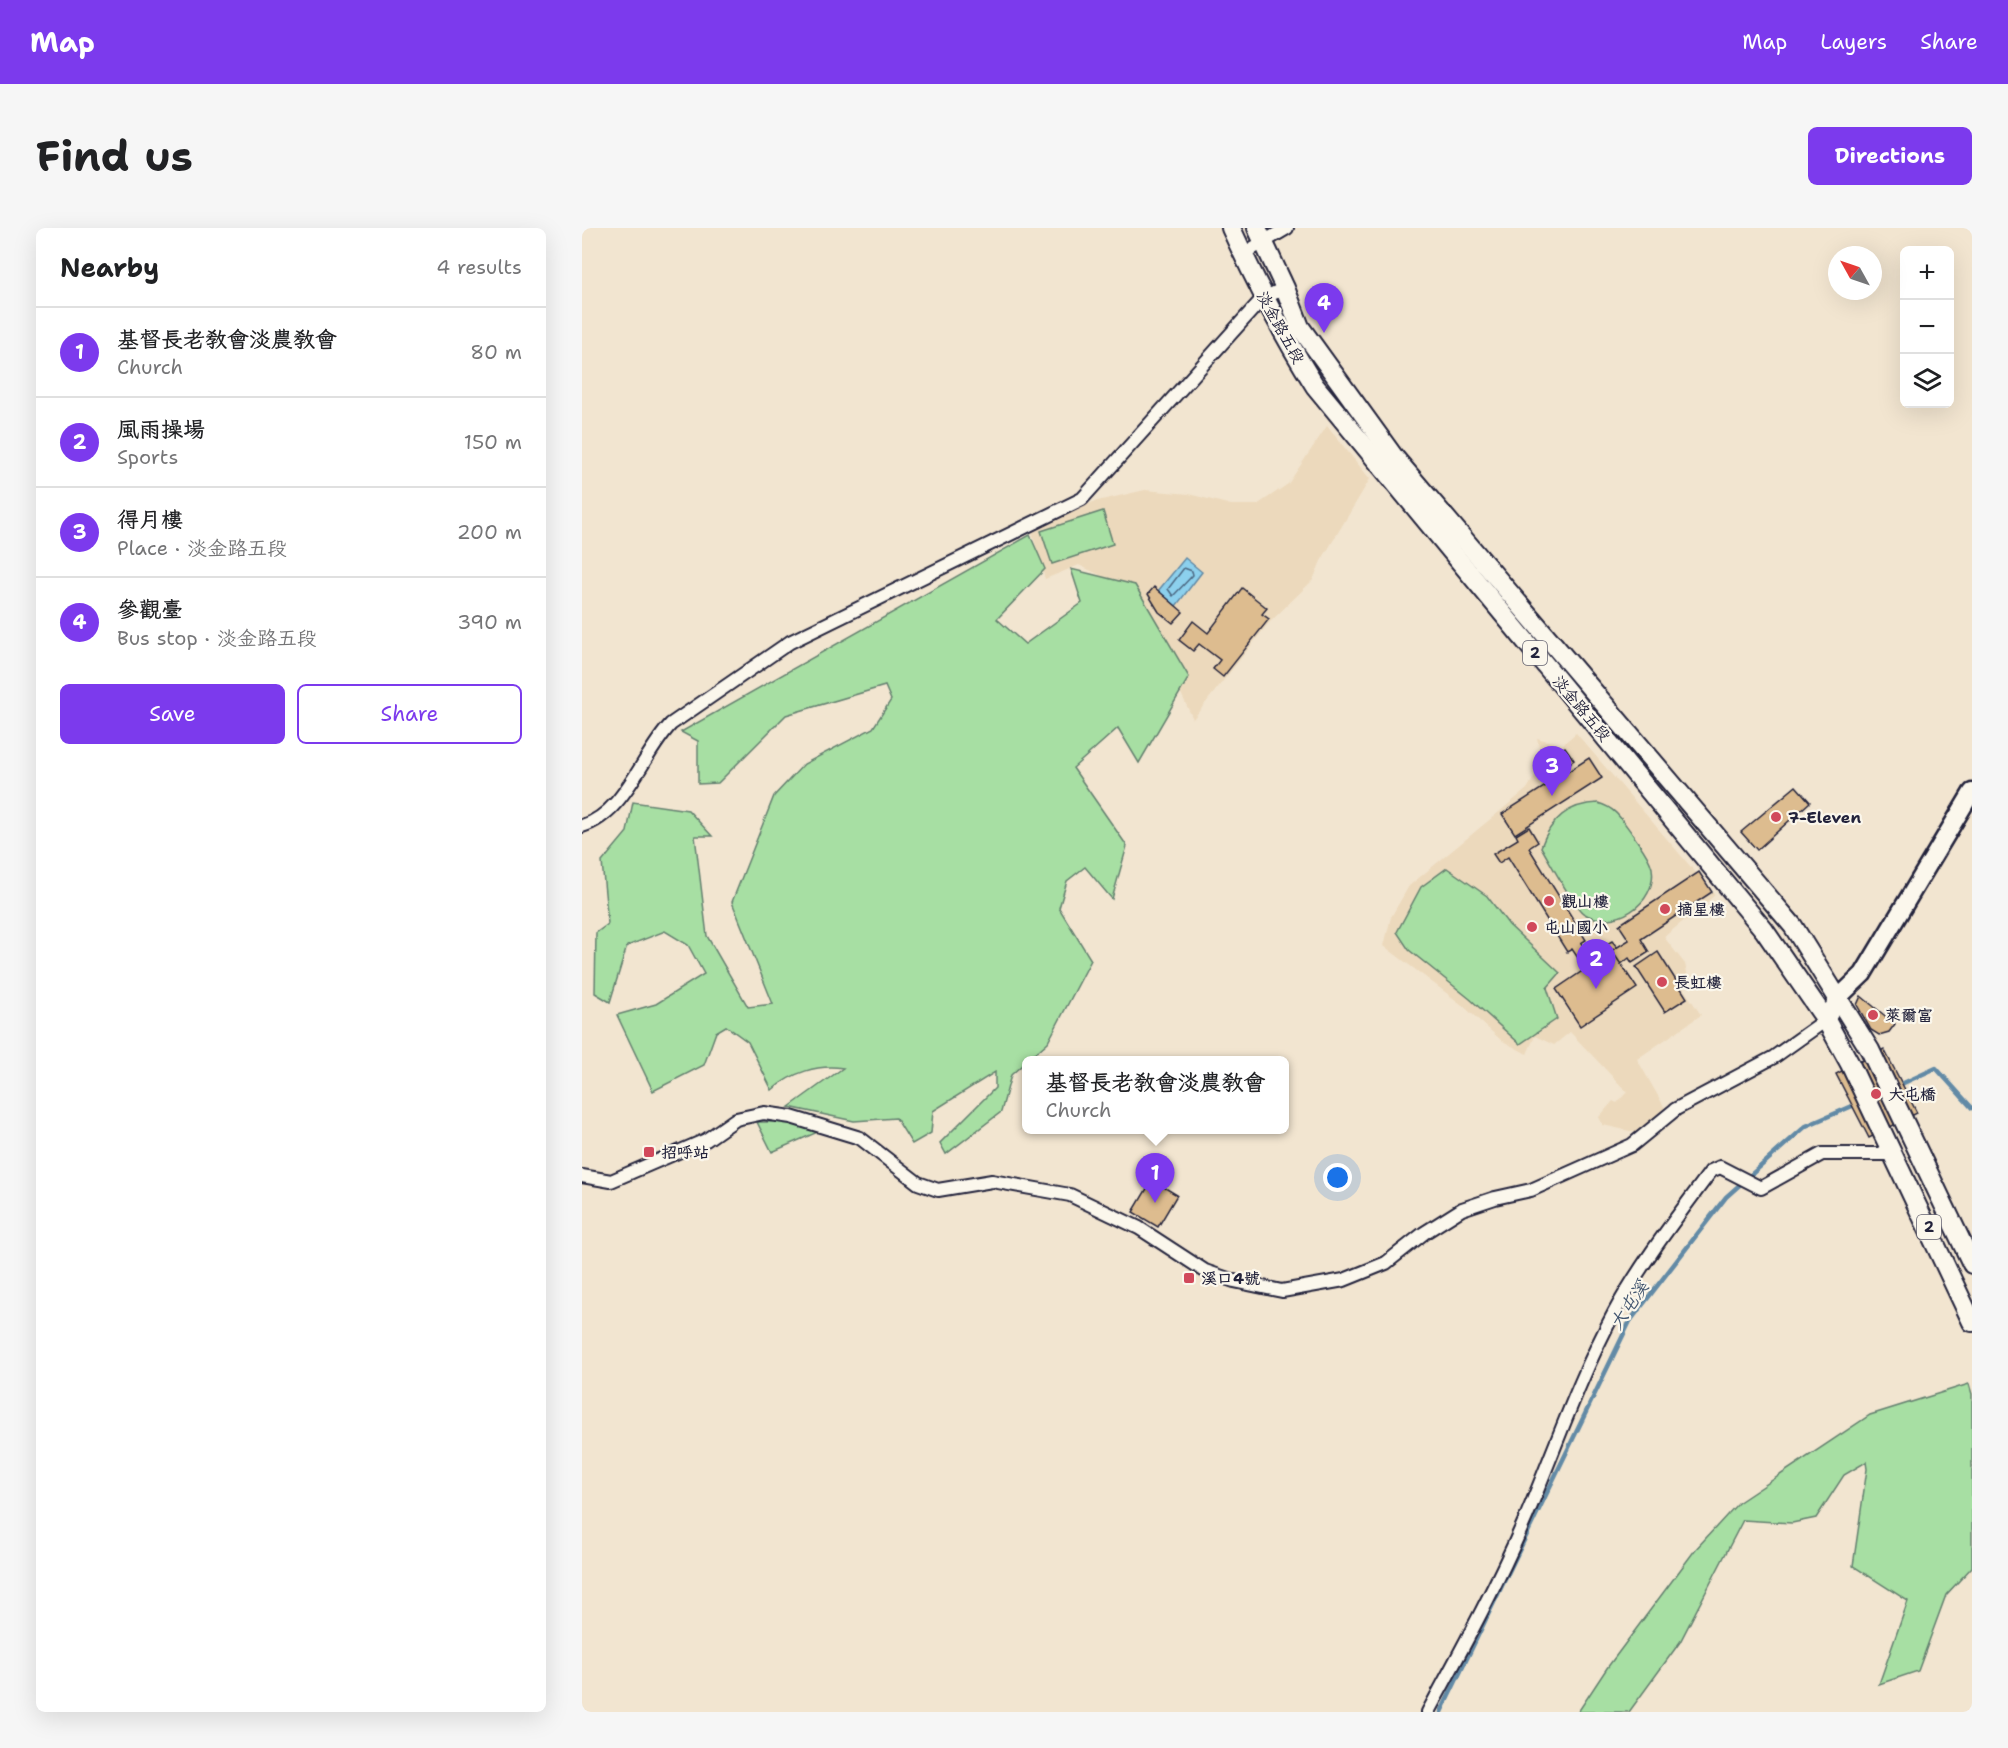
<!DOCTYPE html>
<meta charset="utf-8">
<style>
body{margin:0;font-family:"Shantell Sans","LXGW WenKai TC",sans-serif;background:#f6f6f6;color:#202124}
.controls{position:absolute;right:18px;top:18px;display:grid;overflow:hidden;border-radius:9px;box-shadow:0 6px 24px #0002}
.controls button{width:54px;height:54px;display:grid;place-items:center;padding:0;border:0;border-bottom:2px solid #e0e0e0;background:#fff;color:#202124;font:30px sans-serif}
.compass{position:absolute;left:1246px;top:18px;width:54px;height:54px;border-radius:50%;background:#fff;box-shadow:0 6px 24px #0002;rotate:310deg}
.you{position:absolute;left:756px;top:950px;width:21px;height:21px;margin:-15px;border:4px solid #fff;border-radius:50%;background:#1a73e8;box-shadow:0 0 0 9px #1a73e833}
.badge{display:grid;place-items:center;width:39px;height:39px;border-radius:50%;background:#7c3aed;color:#fff;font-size:20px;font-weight:700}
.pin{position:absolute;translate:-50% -50px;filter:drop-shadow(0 2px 3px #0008)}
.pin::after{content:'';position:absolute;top:32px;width:21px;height:18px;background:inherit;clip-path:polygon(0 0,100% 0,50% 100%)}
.popup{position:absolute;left:440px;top:828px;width:267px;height:78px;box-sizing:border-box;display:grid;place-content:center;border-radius:9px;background:#fff;filter:drop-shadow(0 2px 4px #0005);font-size:20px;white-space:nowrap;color:#757577}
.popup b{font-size:22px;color:#202124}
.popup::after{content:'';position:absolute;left:50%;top:100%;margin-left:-12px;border:12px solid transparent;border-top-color:#fff}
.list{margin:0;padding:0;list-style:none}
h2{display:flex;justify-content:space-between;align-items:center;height:78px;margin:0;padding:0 24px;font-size:26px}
h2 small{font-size:20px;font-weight:400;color:#757577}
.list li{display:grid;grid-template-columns:39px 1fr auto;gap:18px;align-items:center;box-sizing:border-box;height:90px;padding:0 24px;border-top:2px solid #e0e0e0}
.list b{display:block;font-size:22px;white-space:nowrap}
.list p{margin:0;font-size:20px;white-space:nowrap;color:#757577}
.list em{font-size:20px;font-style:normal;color:#757577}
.actions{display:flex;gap:12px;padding:18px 24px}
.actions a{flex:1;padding:14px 0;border:2px solid #7c3aed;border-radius:9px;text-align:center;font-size:21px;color:#7c3aed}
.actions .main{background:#7c3aed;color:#fff}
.icon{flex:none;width:33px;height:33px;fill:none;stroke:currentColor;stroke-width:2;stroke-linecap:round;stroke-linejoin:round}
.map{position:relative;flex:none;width:1390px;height:1484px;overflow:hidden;border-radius:9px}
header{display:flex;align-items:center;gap:36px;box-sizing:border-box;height:84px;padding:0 30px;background:#7c3aed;color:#fff}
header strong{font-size:28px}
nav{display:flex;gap:33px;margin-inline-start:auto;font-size:21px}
.intro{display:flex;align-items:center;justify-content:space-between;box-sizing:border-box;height:144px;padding:0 36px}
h1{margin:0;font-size:42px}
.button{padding:15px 27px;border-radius:9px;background:#7c3aed;color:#fff;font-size:21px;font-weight:700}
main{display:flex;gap:36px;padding:0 36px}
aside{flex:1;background:#fff;border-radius:9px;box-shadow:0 6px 24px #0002}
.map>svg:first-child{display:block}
</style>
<header>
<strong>Map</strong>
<nav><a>Map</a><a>Layers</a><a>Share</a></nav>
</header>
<div class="intro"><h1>Find us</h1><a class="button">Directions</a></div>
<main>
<aside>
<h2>Nearby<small>4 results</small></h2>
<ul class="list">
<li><span class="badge">1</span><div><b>基督長老教會淡農教會</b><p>Church</p></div><em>80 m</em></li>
<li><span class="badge">2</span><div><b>風雨操場</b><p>Sports</p></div><em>150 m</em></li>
<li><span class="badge">3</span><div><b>得月樓</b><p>Place · 淡金路五段</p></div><em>200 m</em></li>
<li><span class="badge">4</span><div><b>參觀臺</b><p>Bus stop · 淡金路五段</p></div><em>390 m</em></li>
</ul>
<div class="actions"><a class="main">Save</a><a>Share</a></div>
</aside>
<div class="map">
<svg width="1390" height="1484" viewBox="0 0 1390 1484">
<rect width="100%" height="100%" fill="#f2e5d0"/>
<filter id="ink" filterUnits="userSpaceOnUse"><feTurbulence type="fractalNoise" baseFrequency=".0167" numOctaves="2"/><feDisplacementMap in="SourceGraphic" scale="12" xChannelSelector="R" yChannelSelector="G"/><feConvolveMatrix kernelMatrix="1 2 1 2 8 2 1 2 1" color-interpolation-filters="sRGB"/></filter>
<g filter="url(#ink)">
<g fill="#ecd9bc">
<polygon points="745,198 788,251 739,333 731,352 686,396 611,491 551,363 497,337 463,351 450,304 511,274 563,262 607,266 649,277 675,277 706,256"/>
<polygon points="994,505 1133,667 1082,709 1103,736 1107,753 1100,758 1119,787 1055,831 1084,882 1057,905 1021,897 1017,889 1031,873 1035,875 1045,864 988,804 972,817 953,808 945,826 919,812 879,776 802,718 809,689 827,658 945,561 961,534 955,510 980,517"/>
</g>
<g fill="#a7dfa3" stroke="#64806f" stroke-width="1.5">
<polygon points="521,283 531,316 470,336 459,303"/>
<path d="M448,307l15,34 -48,50 28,25 57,-41 -11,-34 64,16 54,92 -50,86 -21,-35 -45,40 54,78 -15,53 -27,-32 -18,14 -8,27 32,52 -43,82 -37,33 -10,37 -55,42 -6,-11 55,-55v-16l-62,39 -2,22 -19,11 -16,-26 -42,3 -65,-14 54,-39c-25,-4 -52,5 -71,22l-24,-48 -22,-16 -10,6 -12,33 -51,26 -36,-76 39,-11 48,-30 -16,-29 -23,-14 -38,15 -17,56 -15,-9 1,-60 12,-9 -6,-62 25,-30 6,-30 55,8 24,26h-17l12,100 41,71 25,-3 -41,-102 42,-106 30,-32 69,-36 18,-28 -6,-14 -99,29 -68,68 -20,1v-43l-17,-9z"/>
<path d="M1016,575c17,5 22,14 33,29 7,11 18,23 21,36 6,36 -39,64 -69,45 -10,-7 -34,-53 -42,-66 10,-28 27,-43 57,-44z"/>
<polygon points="865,640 905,668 927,697 978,745 965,760 975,791 938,816 888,771 827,722 815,704 839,659"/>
<polygon points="175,894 201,894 238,903 190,924"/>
<polygon points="1387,1156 1390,1166 1390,1339 1364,1367 1336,1443 1297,1456 1326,1373 1271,1338 1285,1241 1284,1234 1262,1247 1234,1290 1210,1295 1161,1292 1098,1414 1047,1484 996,1484 1025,1440 1113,1322 1156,1275 1288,1187"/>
</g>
<polygon fill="#8cd0ed" stroke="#628aa6" stroke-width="1.5" points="603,330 620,344 594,378 576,363"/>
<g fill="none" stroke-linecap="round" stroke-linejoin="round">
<polygon stroke="#4c6882" stroke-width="1.5" points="602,340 610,343 611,347 591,368 586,361"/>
<g stroke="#628aa6" stroke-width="4.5">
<polyline points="1315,858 1354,840 1390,880"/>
<polyline points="859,1484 1048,1093 1144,969 1224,898 1275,876"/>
</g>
</g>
<g fill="#ddbc8f" stroke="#22223b" stroke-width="1.5">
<polygon points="572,359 601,384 591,395 577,384 566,366"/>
<polygon points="660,360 685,380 680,386 687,391 641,449 631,441 638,432 617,416 611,423 597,412 611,393 626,405"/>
<polygon points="983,519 992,532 972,546 963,533"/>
<polygon points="1007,530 1020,550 933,606 920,586"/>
<polygon points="1214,558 1228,574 1175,622 1159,604"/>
<polygon points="947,599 956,614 947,620 1004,712 999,715 1007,727 1030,713 1036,720 1004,742 990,721 985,724 926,629 917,635 911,626 936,611 934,607"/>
<polygon points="1117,644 1130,664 1059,711 1067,724 1050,735 1047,730 1038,737 1029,723 1047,712 1037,697"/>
<polygon points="1030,723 1055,760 998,798 974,761"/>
<polygon points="1076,724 1105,770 1083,784 1054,739"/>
<polygon points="1279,768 1313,796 1307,804 1297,807 1289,802 1275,777"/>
<polygon points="1302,821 1335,885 1287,910 1254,846"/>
<polygon points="570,952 595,967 576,999 551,984"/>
</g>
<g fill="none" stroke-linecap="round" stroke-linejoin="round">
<defs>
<g id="street">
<polyline points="661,26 705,0"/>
<path d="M0,598c42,-12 60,-71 89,-102l119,-82 292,-143 181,-201 22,-10"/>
<polyline points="0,948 29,953 124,912 154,891 182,885 209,889 278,910 336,955 356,962 410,953 488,967 557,1000 623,1043 652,1053 700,1063 762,1052 804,1035 842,1005 880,981 913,970 949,962 1050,917 1094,881 1192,829 1244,792"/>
<path d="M846,1484c34,-63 68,-125 96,-190 30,-70 54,-142 90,-209 27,-50 63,-96 97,-142l9,-4 41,21 61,-34h72"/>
</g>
<polyline id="secondary" points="1244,792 1257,769 1281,746 1390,564"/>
<g id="primary">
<path d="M649,0c25,55 52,107 84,158l449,544 62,90 24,44 122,258"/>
<polyline points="675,0 703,60 718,99 812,229 1211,698 1288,822 1390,1036"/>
</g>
</defs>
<use href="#street" stroke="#22223b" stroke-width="16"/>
<use href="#secondary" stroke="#22223b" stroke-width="21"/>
<use href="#primary" stroke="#22223b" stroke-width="22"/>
<use href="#street" stroke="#fbf7ec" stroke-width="12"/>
<use href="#secondary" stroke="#fbf7ec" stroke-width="16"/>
<use href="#primary" stroke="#fbf7ec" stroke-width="18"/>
</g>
</g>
<g fill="#d1495b" stroke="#fbf7ec" stroke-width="2">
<circle cx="1194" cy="589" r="6"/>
<circle cx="967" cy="673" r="6"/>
<circle cx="1083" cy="681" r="6"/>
<circle cx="950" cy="699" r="6"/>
<circle cx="1080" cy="754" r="6"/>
<circle cx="1291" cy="787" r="6"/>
<circle cx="1294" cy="866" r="6"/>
<rect x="61" y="918" width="12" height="12" rx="3"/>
<rect x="601" y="1044" width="12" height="12" rx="3"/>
</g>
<g text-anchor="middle" stroke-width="4.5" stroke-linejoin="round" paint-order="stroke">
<g fill="#fbf7ec" stroke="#636270" stroke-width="1.5">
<rect x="941" y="413" width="24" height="24" rx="4.5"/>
<rect x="1335" y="987" width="24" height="24" rx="4.5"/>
</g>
<g font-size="15" font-weight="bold" fill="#22223b">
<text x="953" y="430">2</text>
<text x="1347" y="1004">2</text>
</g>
<g font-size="16" fill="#22223b" stroke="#fbf7ec">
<text transform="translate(699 99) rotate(61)" y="6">淡金路五段</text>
<text transform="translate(1000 480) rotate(50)" y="6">淡金路五段</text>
</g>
<g font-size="16" font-weight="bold" fill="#22223b" stroke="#fbf7ec" text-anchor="start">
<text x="1206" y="595">7-Eleven</text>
<text x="979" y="679">觀山樓</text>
<text x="1095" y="687">摘星樓</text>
<text x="962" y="705">屯山國小</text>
<text x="1092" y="760">長虹樓</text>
<text x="1303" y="793">萊爾富</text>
<text x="1306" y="872">大屯橋</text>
<text x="79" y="930">招呼站</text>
<text x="619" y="1056">溪口4號</text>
</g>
<g font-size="18" font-style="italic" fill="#425670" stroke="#fbf7ec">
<text transform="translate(1047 1077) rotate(-56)" y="6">大屯溪</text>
</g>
</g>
</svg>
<div class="controls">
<button>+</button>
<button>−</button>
<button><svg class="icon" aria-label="layers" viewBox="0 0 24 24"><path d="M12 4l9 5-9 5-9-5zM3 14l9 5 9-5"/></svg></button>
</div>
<svg class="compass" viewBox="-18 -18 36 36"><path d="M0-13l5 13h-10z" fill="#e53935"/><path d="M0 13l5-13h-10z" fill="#757577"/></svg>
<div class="you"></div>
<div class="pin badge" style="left:573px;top:975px">1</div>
<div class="popup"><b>基督長老教會淡農教會</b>Church</div>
<div class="pin badge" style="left:1014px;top:761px">2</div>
<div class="pin badge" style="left:970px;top:568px">3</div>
<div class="pin badge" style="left:742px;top:105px">4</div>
</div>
</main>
